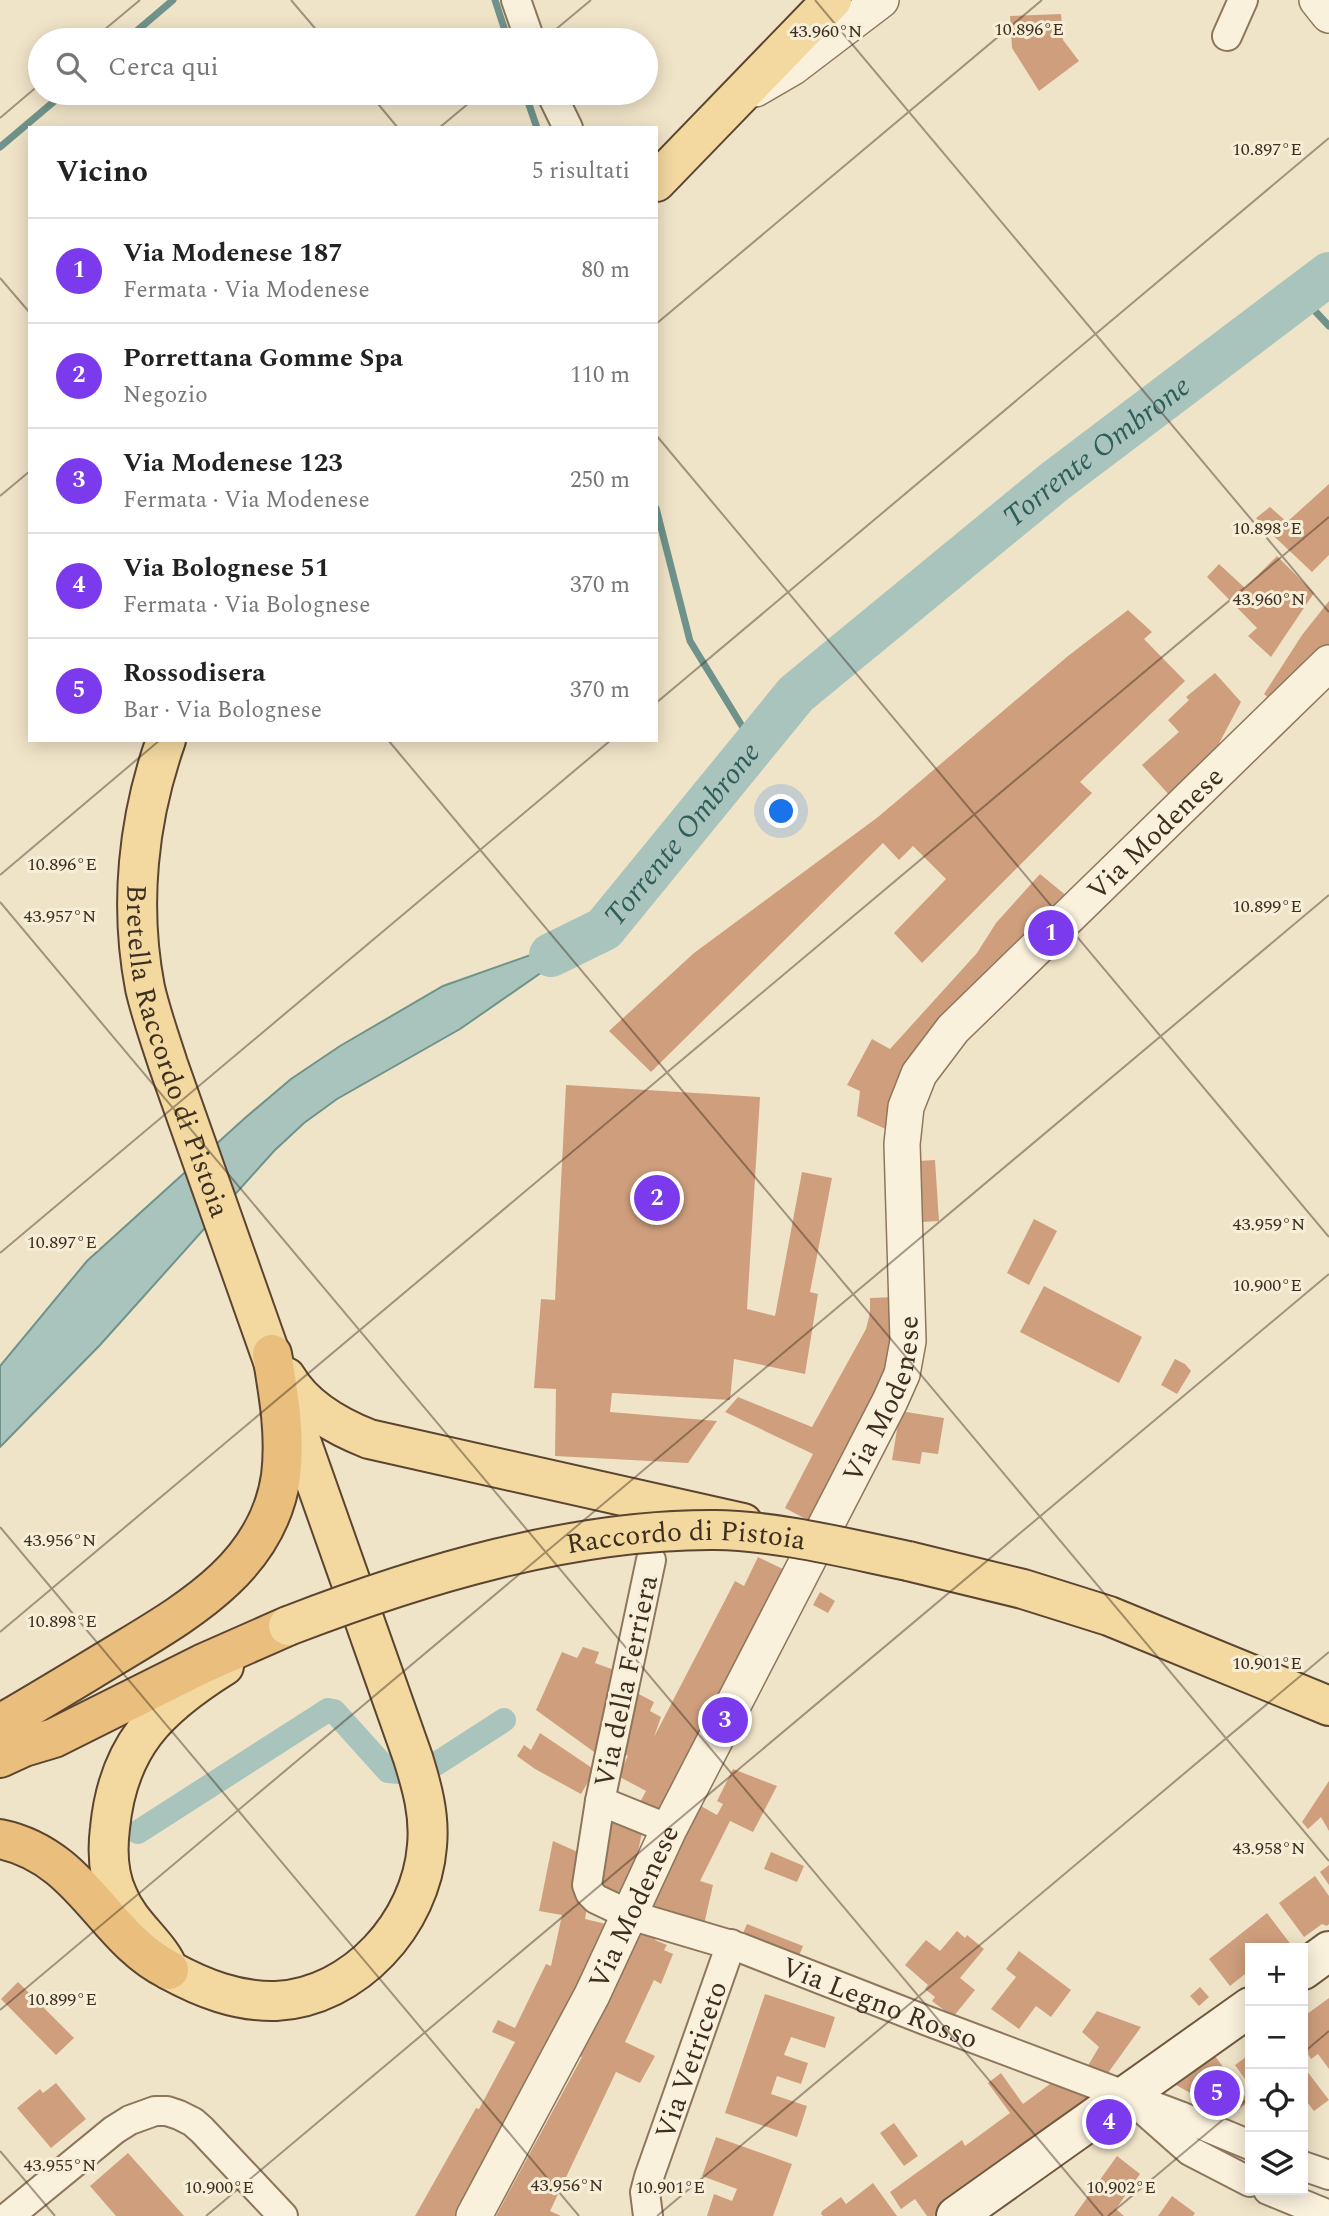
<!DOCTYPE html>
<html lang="it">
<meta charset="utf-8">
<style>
body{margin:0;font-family:Spectral,serif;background:#f2f2f2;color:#222}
.controls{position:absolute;right:21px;bottom:21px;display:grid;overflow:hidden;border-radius:0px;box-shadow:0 4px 18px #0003}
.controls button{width:63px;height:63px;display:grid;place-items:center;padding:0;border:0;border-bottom:2px solid #e0e0e0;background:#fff;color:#222;font:35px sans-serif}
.you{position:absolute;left:782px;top:812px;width:24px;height:24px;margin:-18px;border:5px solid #fff;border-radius:50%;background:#1a73e8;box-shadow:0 0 0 10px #1a73e833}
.badge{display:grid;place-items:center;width:46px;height:46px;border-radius:50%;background:#7c3aed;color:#fff;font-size:23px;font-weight:700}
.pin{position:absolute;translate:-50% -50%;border:4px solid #fff;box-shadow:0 2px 7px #0006}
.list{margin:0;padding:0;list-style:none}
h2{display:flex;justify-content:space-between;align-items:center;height:91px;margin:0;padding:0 28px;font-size:30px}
h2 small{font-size:23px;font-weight:400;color:#767676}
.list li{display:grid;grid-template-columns:46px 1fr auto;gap:21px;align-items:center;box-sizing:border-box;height:105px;padding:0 28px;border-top:2px solid #e0e0e0}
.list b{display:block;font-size:26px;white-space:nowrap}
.list p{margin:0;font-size:23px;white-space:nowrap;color:#767676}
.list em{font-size:23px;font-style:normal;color:#767676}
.icon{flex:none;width:38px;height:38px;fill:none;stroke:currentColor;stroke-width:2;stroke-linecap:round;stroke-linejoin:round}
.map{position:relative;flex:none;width:1329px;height:2216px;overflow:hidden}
.search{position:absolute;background:#fff;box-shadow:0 4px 18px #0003;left:28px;top:28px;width:630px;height:77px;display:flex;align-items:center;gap:18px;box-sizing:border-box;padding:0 24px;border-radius:38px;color:#767676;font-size:26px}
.panel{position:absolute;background:#fff;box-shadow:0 4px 18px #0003;left:28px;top:126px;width:630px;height:616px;border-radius:0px}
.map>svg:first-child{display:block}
</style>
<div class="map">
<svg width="1329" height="2216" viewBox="0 0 1329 2216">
<rect width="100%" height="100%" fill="#f0e4c8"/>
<polygon fill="#a9c4bc" stroke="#6f938a" stroke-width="2" points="604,929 460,1029 337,1099 304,1123 274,1151 100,1345 0,1447 0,1366 87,1261 245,1118 291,1079 340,1046 443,986"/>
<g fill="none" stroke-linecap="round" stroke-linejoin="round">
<g stroke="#6f938a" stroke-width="7">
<polyline points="495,0 508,40"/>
<polyline points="126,40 173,0"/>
<polyline points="525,93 537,128"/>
<polyline points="0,147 64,93"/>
<polyline points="1301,296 1329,326"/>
<polyline points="656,508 690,641 753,744"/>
</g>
<g stroke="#a9c4bc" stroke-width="24">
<polyline points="436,1764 504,1720"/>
<polyline points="138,1832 328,1710 334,1711 388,1771 399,1772"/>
</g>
<path stroke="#a9c4bc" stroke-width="44" id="s1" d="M551,955l53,-26 192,-235 258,-212 275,-208"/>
</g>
<g fill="#cf9f7d">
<polygon points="1061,14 1063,40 1079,61 1039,91 1012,48 1010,16"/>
<polygon points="1329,484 1329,555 1312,572 1263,526 1256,518 1270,507 1287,522"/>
<polygon points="1277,556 1314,593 1271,657 1248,636 1257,628 1207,577 1219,564 1245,588"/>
<polygon points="1329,601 1329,647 1272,701 1264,694 1302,635"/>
<polygon points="1128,610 1152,632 1144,639 1185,681 1080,782 1092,793 922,963 894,933 946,879 913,846 899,860 883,843 651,1072 609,1031 694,953 878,817 1068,656"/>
<polygon points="1215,673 1241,702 1208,764 1171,797 1142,765 1179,732 1168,720 1189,700 1186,697"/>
<polygon points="1040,874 1068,897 992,965 972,987 890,1131 857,1116 860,1091 847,1085 872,1039 890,1049 977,953 996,923"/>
<polygon points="566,1085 760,1097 747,1309 775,1316 802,1172 832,1178 810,1292 818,1294 805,1374 734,1359 730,1400 612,1393 610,1412 717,1421 688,1463 555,1456 556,1389 534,1388 541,1299 555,1300"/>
<polygon points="935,1160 939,1221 921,1222 918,1161"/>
<polygon points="1034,1219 1057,1231 1029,1285 1007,1273"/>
<polygon points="1044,1286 1142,1337 1119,1383 1020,1332"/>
<polygon points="896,1297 898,1346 813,1523 785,1508 813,1454 725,1412 738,1397 812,1427 866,1329 870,1313 870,1298"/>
<polygon points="1175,1359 1185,1364 1191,1371 1177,1394 1161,1385"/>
<polygon points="900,1411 944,1418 938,1454 922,1452 920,1464 892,1460"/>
<polygon points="758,1557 787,1571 661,1821 637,1808 646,1791 618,1776 628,1756 619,1750 632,1723 625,1719 631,1690 654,1702 650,1711 661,1717 654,1737 735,1581 744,1586"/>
<polygon points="820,1592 835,1601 828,1613 813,1605"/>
<polygon points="583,1647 599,1652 595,1663 617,1671 600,1730 605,1739 601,1757 536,1710 562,1652 577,1658"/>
<polygon points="540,1733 595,1770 581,1794 535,1769 517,1756 524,1745 531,1750"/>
<polygon points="733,1769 777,1786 753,1832 730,1821 700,1881 713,1885 703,1929 642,1915 692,1801 717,1815 723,1804 717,1801"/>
<polygon points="1329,1781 1329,1831 1321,1817 1308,1829 1302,1822"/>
<polygon points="610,1815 644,1823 628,1899 595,1892"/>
<polygon points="553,1841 587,1856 589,1896 585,1919 606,1924 588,1976 458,2216 415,2216 476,2108 479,2109 515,2042 492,2032 498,2020 515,2028 546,1964 551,1966 562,1915 539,1911"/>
<polygon points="771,1852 804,1866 797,1882 764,1869"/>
<polygon points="1329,1865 1329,1885 1320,1872"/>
<polygon points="1315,1876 1329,1896 1329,1924 1327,1926 1322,1924 1304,1937 1279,1903"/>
<polygon points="1267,1913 1292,1946 1288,1948 1250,1948 1250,1970 1230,1986 1209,1959"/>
<polygon points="747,1924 803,1946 796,1963 740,1940"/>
<polygon points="635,1929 656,1937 655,1940 667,1945 664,1950 673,1954 661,1984 654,1980 625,2042 655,2056 640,2083 616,2072 550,2211 561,2216 496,2216 582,2057 575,2054"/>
<polygon points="957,1931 965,1938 967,1935 984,1949 960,1978 975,1990 953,2017 932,2001 935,1997 925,1989 928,1985 905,1965 926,1940 940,1951"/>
<polygon points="1019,1951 1071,1990 1051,2017 1036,2006 1019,2029 991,2009 1016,1977 1006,1969"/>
<polygon points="18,1982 74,2038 56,2055 1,1999"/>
<polygon points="1200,1987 1209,1997 1199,2006 1190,1996"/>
<polygon points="765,1994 835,2017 825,2048 791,2037 784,2055 808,2063 801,2084 777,2076 771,2094 807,2106 797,2137 725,2113"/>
<polygon points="1329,1998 1329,2069 1318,2054 1311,2059 1303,2047 1303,2017"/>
<polygon points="1097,2011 1141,2027 1103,2080 1086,2069 1099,2047 1082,2032"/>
<polygon points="1250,2054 1250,2086 1235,2065"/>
<polygon points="1215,2056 1249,2102 1230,2115 1176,2085"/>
<polygon points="1303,2066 1329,2100 1314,2111 1303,2097"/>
<polygon points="1001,2073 1023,2104 1058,2078 1100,2096 934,2216 927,2216 915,2199 901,2209 890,2192 962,2140 965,2146 1010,2113 988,2083"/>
<polygon points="56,2083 86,2119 51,2148 17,2108 40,2089 43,2093"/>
<polygon points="894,2123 918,2156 904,2166 880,2133"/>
<polygon points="716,2137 792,2164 773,2216 707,2216 714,2194 732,2201 737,2189 702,2176"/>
<polygon points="128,2153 184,2216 116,2216 90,2186"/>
<polygon points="1117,2156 1140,2174 1116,2209 1124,2216 1074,2216"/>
<polygon points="873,2183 897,2216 823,2216 821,2214 822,2211 841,2197 846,2204"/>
<polygon points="1172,2196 1195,2213 1193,2216 1158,2216"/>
</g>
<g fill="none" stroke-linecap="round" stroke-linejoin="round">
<defs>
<g id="minor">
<polyline points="516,0 530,40"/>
<polyline points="1227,36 1243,0"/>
<polyline points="551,93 568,128"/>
<path id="s2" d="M651,1560l-51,241 -13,84 3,8 6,6 34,16 111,33 184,72 255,96 70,29"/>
<polyline points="600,1801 669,1829"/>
<polyline points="1138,2105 1190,2151 1250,2182"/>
<polyline points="1303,2166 1329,2175"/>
<polyline points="1268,2190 1329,2215"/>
<polyline points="9,2216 114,2130 130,2120 155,2111 167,2111 179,2115 193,2122 202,2130 283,2216"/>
<path id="s3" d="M648,2216l-3,-24 4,-15 82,-233"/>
</g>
<g id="tertiary">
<polyline points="1317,0 1329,15"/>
<polyline points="755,89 793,67 881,0"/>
<path id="s4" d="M474,2216l118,-221 77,-166 221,-428 12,-27 6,-33 -6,-197 4,-37 13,-33 34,-45 376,-366"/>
</g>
<g id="secondary">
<polyline points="1303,1970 1329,1951"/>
<polyline points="956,2216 1250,2007"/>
</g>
<g id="primary">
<polyline points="656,182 832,0"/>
<path id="s5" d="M166,740c-28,79 -37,165 -21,248 6,26 15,51 23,76l245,694c9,29 17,57 14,88 -6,77 -72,151 -151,155 -39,1 -74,-13 -107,-31 -10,-26 -39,-44 -51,-74 -10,-21 -11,-44 -8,-68 8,-82 47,-120 114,-162"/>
<path d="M286,1377c18,31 50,49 83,62l374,84"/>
<polyline points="908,1561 1023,1589 1109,1616 1329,1706"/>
</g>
<g id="trunk">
<path d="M0,1724c40,-23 79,-47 119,-71 71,-43 149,-87 162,-177 5,-41 -2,-81 -9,-122"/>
<polyline points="0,1758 24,1747 54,1738 202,1664 288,1626"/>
<path d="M0,1839c83,17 104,99 169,131"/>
</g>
</defs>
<use href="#minor" stroke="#8d765c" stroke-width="32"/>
<use href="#tertiary" stroke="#8d765c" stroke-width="38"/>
<use href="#secondary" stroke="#6f573f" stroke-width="42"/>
<use href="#primary" stroke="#5b4430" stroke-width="42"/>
<use href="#trunk" stroke="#5b4430" stroke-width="42"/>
<use href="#minor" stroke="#faf1dc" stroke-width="28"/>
<use href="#tertiary" stroke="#faf1dc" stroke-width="35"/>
<use href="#secondary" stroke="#faf1dc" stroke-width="38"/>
<use href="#primary" stroke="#f3d9a0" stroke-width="38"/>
<use href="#trunk" stroke="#eabe7c" stroke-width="38"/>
<defs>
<g id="primary-bridge">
<path id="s6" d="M288,1626c132,-51 284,-97 427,-96 65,1 130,18 193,31"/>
</g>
</defs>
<use href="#primary-bridge" stroke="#5b4430" stroke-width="42" stroke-linecap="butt"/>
<use href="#primary-bridge" stroke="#f3d9a0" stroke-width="38"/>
</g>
<path fill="none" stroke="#3d2e20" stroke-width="2" stroke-opacity="0.45" d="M291,0l34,40M815,0l514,612M92,40l48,-40M543,40l48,-40M369,93l29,35M0,118l40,-34M439,128l42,-35M0,278l30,35M656,324l386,-324M656,435l673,802M0,496l30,-25M656,703l673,-565M388,740l941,1121M0,875l160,-135M0,902l1103,1314M0,1253l611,-513M0,1527l579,689M0,1632l1329,-1115M0,2010l1329,-1115M1303,2053l26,-22M0,2151l55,65M206,2216l1123,-942M657,2216l672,-564M1108,2216l142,-119"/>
<g text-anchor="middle" stroke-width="6" stroke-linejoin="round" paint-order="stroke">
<g font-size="28" fill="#3d2e20" stroke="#f7eed8">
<text dy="10" stroke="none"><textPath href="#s4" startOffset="1586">Via Modenese</textPath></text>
<text dy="10" stroke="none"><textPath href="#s5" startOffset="320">Bretella Raccordo di Pistoia</textPath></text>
<text dy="10" stroke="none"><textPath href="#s4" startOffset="915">Via Modenese</textPath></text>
<text dy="10" stroke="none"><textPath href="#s6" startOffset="411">Raccordo di Pistoia</textPath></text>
<text transform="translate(625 1681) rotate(-78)" y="10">Via della Ferriera</text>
<text dy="10" stroke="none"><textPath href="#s4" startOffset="348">Via Modenese</textPath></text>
<text dy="10" stroke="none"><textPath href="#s2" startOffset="651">Via Legno Rosso</textPath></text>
<text dy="10" stroke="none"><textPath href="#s3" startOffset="164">Via Vetriceto</textPath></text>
</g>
<g font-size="30" font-style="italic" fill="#2f5d5a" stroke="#f7eed8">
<text dy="10" stroke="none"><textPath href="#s1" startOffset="749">Torrente Ombrone</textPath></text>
<text dy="10" stroke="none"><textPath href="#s1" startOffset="182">Torrente Ombrone</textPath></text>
</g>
</g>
<g font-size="18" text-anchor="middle" fill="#3d2e20" stroke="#f7eed8" stroke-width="6" stroke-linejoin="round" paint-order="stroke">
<text x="1029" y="35">10.896°E</text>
<text x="826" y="37">43.960°N</text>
<text x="1267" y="155">10.897°E</text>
<text x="1267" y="534">10.898°E</text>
<text x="1269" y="605">43.960°N</text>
<text x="62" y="870">10.896°E</text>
<text x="1267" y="912">10.899°E</text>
<text x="60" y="922">43.957°N</text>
<text x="1269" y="1230">43.959°N</text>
<text x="62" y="1248">10.897°E</text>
<text x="1267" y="1291">10.900°E</text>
<text x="60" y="1546">43.956°N</text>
<text x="62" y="1627">10.898°E</text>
<text x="1267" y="1669">10.901°E</text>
<text x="1269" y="1854">43.958°N</text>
<text x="62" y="2005">10.899°E</text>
<text x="60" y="2171">43.955°N</text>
<text x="567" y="2191">43.956°N</text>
<text x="219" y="2193">10.900°E</text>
<text x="670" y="2193">10.901°E</text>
<text x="1121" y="2193">10.902°E</text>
</g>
</svg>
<div class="controls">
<button>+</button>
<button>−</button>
<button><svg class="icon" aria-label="locate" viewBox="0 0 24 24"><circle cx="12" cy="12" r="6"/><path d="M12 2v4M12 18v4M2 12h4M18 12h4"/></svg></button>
<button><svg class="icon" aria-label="layers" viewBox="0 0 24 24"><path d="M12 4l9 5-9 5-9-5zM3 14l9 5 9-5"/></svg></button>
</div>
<div class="you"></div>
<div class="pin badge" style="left:1051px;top:933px">1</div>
<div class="pin badge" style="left:657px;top:1198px">2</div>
<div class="pin badge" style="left:725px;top:1720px">3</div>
<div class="pin badge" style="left:1109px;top:2122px">4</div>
<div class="pin badge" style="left:1217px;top:2093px">5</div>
<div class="search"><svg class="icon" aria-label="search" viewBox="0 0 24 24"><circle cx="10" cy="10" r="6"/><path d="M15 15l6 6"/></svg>Cerca qui</div>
<section class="panel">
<h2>Vicino<small>5 risultati</small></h2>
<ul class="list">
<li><span class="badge">1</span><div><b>Via Modenese 187</b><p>Fermata · Via Modenese</p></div><em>80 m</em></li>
<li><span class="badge">2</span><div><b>Porrettana Gomme Spa</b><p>Negozio</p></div><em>110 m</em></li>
<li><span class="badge">3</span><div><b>Via Modenese 123</b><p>Fermata · Via Modenese</p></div><em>250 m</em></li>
<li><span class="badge">4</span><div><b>Via Bolognese 51</b><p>Fermata · Via Bolognese</p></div><em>370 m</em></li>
<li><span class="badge">5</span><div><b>Rossodisera</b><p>Bar · Via Bolognese</p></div><em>370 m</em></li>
</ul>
</section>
</div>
